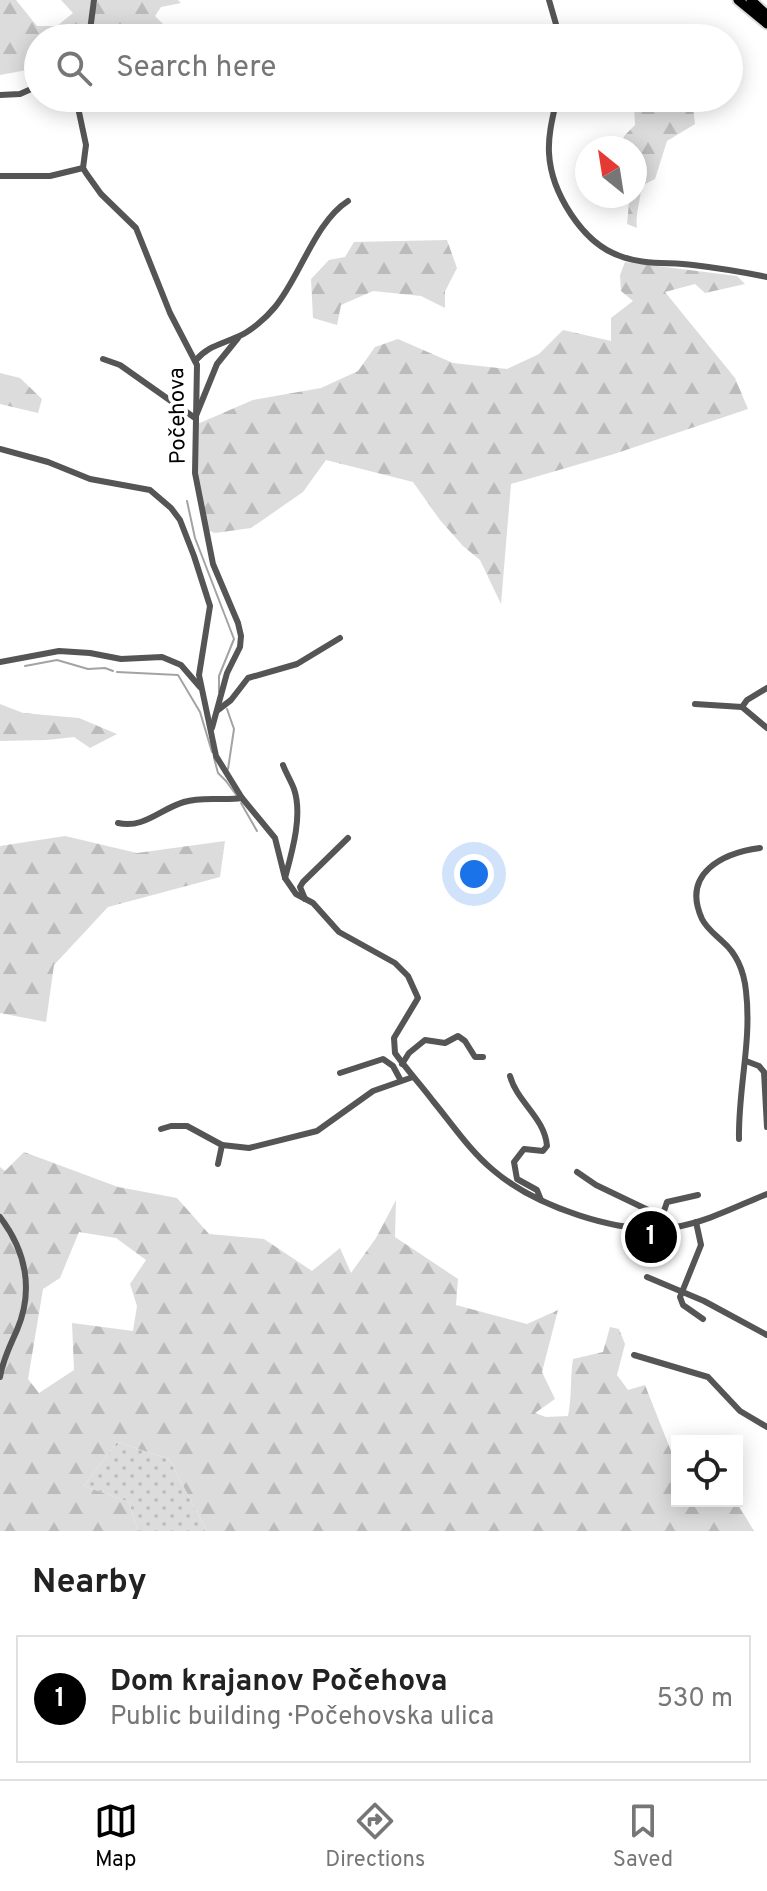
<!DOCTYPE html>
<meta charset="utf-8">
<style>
body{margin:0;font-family:Overpass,sans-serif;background:#f6f6f6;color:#222}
.controls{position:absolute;right:24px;bottom:24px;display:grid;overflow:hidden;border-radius:0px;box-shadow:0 4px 20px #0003}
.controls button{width:72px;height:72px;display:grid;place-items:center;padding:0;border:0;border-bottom:2px solid #e0e0e0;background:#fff;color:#222;font:40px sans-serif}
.compass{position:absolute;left:575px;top:136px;width:72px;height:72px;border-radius:50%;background:#fff;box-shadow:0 4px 20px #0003;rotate:330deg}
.you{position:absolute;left:474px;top:874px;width:28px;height:28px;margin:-20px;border:6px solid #fff;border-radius:50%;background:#1a73e8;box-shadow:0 0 0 12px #1a73e833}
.badge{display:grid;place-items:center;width:52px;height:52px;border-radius:50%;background:#000;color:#fff;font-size:26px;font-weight:700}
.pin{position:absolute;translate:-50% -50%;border:4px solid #fff;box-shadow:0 2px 8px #0006}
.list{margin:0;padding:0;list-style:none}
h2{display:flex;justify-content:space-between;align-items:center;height:104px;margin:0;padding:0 32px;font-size:34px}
h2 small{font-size:26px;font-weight:400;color:#767676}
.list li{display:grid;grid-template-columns:52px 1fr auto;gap:24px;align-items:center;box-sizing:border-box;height:128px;margin:0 16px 16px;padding:0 16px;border:2px solid #e0e0e0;border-radius:0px}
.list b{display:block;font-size:30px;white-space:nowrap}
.list p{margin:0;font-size:26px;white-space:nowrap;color:#767676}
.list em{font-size:26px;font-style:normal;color:#767676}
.icon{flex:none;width:44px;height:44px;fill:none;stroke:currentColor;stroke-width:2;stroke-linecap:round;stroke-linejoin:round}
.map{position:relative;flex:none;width:767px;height:1531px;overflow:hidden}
.search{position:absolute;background:#fff;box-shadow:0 4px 20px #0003;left:24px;right:24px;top:24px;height:88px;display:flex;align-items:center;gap:20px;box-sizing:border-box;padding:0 28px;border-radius:44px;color:#767676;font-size:30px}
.sheet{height:248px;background:#fff}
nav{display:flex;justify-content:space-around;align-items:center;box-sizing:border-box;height:112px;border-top:2px solid #e0e0e0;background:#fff;font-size:22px;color:#767676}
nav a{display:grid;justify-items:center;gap:4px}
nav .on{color:#000}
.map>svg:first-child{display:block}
</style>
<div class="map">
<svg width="767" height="1531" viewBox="0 0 767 1531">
<defs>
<pattern id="grass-dots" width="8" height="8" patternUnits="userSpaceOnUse" patternTransform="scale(2)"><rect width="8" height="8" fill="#dcdcdc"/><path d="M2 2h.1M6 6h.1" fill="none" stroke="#bbb" stroke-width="1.8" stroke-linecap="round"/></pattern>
<pattern id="forest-firs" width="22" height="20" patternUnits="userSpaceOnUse" patternTransform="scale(2)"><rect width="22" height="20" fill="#dcdcdc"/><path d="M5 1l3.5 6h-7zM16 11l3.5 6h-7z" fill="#bbb"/></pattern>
</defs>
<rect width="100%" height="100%" fill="#fff"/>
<polygon fill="url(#grass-dots)" points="117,1442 169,1459 207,1531 138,1531 129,1502 84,1486"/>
<g fill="url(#forest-firs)" fill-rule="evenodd">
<polygon points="0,0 16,0 37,26 57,26 73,13 61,0 178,0 181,3 161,7 155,16 177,38 38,38 38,68 0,75"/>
<path d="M638,98h38l17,9 2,17 -28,17 -12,38 -14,7c0,16 -6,26 -4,42l-10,-4 2,-21 -3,-7h9v-48h-14l3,-12 11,-11 -1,-20z"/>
<polygon points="447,240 457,268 445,291 445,308 421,296 373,291 341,305 337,325 313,318 311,279 329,260 345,257 354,242"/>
<polygon points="625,262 737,276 745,284 705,293 695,284 665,292 735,378 748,409 614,454 511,484 501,604 480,560 463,546 440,520 413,482 326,460 303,492 251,528 215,533 205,529 194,474 195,425 253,400 321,388 358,371 375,347 398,339 453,363 507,369 539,354 563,330 611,341 611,318 633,301 621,291 620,275"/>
<polygon points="0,373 20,378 42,399 38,413 0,404"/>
<polygon points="0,704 23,713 79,718 117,734 90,748 74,737 47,740 0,741"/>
<polygon points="65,836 137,853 225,841 220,877 108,907 54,965 46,1022 0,1013 0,846"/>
<path d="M24,1152l94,35 59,11 32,36 55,5 48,32 28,-23 11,25 25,-35 20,-38 -1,37 63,42 -2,26 71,19 31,-14 -16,62 13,27 -20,14 11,4 22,-1c4,-19 2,-38 5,-57l30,-7 7,-25 9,2 6,15 -8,31 11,15 17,-5 26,66 6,7v43h59l18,30h-547l-38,-72 -52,-17 -33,44 45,16 9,29h-138v-364l5,4zM79,1232l37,6 30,22 -16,24 7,22 -4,25 -61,-8 2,47 -35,23 -11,-14 15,-90 17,-11z"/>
</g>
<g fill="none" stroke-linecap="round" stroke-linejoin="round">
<g stroke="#a3a3a3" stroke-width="2">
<polyline points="187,501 195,538 234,639 219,676 219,692"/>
<polyline points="25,666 57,660 88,669 105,668 113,671"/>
<polyline points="117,672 178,675 200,712 212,752"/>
<polyline points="227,709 234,729 228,769"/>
<polyline points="214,758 218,773 226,781"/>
<polyline points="226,781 237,796"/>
<polyline points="241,803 257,831"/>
</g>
<defs>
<g id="highway">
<polyline points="738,0 767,24"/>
<polyline points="751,0 767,15"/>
</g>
</defs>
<use href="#highway" stroke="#dbdbdb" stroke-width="13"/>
<g stroke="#555" stroke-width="6">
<polyline points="549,0 560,38"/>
<polyline points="89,38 94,0"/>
<polyline points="0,95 20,94 38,86"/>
<polyline points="76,98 86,145 83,168 86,173 101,194 136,228 170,313 197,365 195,473 213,564 238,623 241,636 240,647 227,673 212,728"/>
<path d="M557,98c-4,18 -9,36 -8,55 2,39 33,90 71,103 23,9 49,6 73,9 25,3 50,7 74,12"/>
<polyline points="0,176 50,176 83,168"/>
<polyline points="103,359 120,365 195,418 217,364 238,338"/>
<path d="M195,361c13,-15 24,-16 42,-24 13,-5 29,-19 38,-30 25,-30 40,-85 73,-106"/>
<path d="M0,449l48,13 42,17 60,11 21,18 9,12 14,36 16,50 -11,69 17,81 26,42 33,40 10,40 11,16 17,9 26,29 56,31 13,13 10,22 -24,40 1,15c12,17 26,32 38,48 19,23 37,50 60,69 42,36 127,66 182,57 32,-5 62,-21 92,-33"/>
<polyline points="0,662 59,651 90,653 121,659 162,657 181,665 200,687"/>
<polyline points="695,704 742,707 767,728"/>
<polyline points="742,707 747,700 767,688"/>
<polyline points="218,710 231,700 248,678 297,664 340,638"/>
<path d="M283,765c3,8 8,16 11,24 9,26 -2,63 -9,89"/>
<path d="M118,823c26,6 42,-14 66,-21 19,-6 38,-1 58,-4"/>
<polyline points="305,899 300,887 303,882 348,838"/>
<polyline points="746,1061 759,1066 764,1072 767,1127"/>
<polyline points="402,1064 409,1053 425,1040 445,1043 458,1036 465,1041 475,1057 483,1057"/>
<polyline points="340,1073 383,1059 393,1066 400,1079"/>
<path d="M510,1076c7,26 35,42 37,70l-4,5 -19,-2 -10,13 3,17 20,11 4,10"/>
<polyline points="161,1129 171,1126 187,1126 222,1145 249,1148 317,1131 373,1091 413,1077"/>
<path d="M739,1139c-1,-51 13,-97 7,-148 -2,-19 -8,-36 -23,-49 -7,-7 -16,-13 -21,-23 -21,-46 21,-66 58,-71"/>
<polyline points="218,1164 222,1145"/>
<polyline points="577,1172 596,1185 671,1221 675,1228"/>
<path d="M0,1217c26,34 34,73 17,113 -7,16 -14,29 -17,47"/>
<polyline points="662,1217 667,1202 698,1195"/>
<polyline points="696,1222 701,1245 680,1297 683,1305 703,1319"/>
<polyline points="647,1277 704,1301 767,1335"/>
<polyline points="634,1355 708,1377 740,1411 767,1427"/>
</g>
<use href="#highway" stroke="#000" stroke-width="9"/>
</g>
<g text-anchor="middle" stroke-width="8" stroke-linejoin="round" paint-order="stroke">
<g font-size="22" fill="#000" stroke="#fff">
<text transform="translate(176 416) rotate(-91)" y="8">Počehova</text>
</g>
</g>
</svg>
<div class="controls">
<button><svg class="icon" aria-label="locate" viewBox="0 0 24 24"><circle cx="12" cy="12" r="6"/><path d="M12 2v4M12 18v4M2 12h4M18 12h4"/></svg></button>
</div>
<svg class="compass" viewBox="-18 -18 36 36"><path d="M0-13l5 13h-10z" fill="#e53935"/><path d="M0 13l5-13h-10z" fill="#767676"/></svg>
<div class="you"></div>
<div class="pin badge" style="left:651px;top:1237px">1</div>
<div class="search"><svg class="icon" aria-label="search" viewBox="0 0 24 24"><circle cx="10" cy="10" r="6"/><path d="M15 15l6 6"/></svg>Search here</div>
</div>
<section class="sheet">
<h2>Nearby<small></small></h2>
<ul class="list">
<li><span class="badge">1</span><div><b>Dom krajanov Počehova</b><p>Public building · Počehovska ulica</p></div><em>530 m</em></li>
</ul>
</section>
<nav>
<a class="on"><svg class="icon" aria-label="map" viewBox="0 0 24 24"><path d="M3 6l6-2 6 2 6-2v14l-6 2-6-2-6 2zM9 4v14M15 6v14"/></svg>Map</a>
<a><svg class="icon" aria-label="directions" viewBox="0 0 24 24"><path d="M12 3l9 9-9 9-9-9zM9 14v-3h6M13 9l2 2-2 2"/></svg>Directions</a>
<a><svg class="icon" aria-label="saved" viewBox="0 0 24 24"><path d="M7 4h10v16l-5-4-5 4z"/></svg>Saved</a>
</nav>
